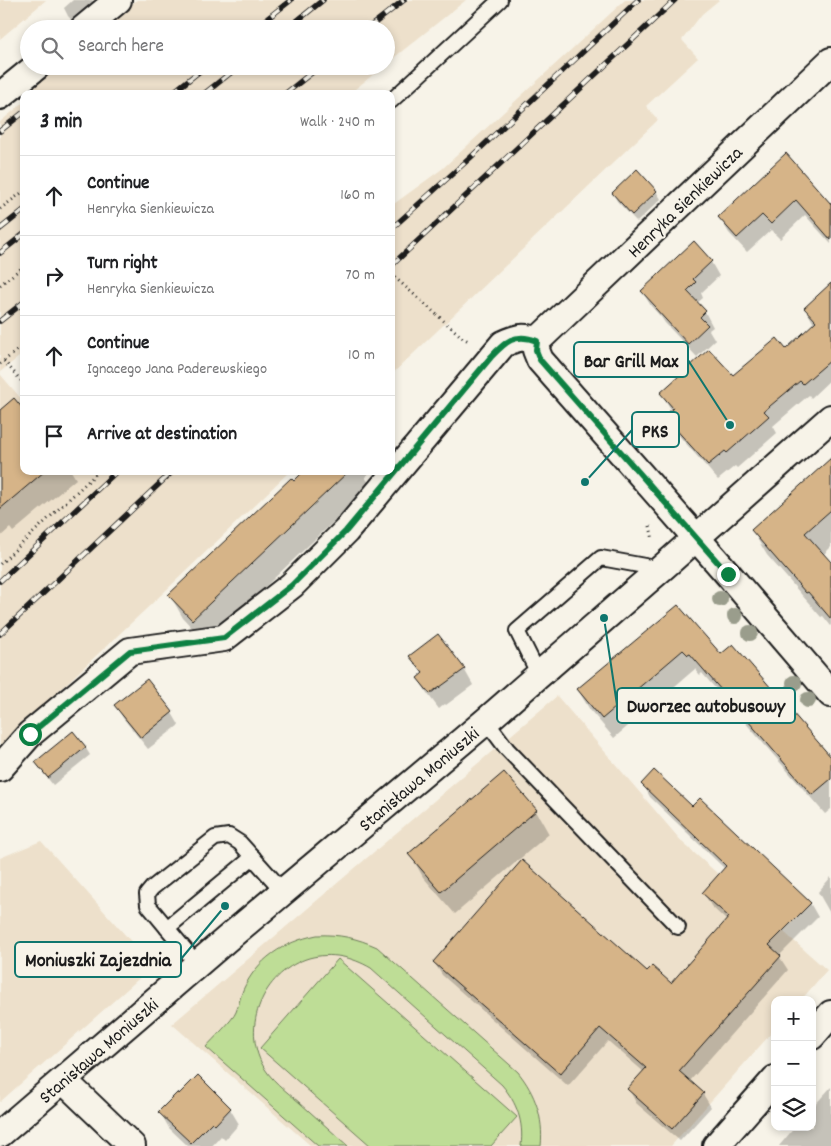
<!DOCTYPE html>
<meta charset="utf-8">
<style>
body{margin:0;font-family:Dekko,sans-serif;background:#f6f6f6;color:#202124}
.controls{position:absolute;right:15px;bottom:15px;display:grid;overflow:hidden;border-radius:10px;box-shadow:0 2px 8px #0003}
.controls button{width:45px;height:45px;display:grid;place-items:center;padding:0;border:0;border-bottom:1px solid #e0e0e0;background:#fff;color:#202124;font:25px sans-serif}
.stop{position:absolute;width:15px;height:15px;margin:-11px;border:4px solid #0b8043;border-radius:50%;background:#fff}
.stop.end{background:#0b8043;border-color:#fff;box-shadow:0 1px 5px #0008}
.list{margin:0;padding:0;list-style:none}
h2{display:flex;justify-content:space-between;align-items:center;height:65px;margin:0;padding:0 20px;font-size:21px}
h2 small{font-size:16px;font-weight:400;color:#757577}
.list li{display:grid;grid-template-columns:32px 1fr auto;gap:15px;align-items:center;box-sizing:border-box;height:80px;padding:0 20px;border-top:1px solid #e0e0e0}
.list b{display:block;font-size:19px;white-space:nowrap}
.list p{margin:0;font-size:16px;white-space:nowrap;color:#757577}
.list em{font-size:16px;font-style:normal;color:#757577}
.icon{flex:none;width:28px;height:28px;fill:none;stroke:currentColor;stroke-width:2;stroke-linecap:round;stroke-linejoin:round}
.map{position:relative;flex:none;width:831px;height:1146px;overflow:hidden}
.search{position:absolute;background:#fff;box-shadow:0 2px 8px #0003;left:20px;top:20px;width:375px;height:55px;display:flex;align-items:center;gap:12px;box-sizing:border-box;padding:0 18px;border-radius:28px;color:#757577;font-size:19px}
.panel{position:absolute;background:#fff;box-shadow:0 2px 8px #0003;left:20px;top:90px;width:375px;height:385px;border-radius:10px}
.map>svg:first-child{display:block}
</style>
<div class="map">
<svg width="831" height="1146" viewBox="0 0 831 1146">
<rect width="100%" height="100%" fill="#f7f3e8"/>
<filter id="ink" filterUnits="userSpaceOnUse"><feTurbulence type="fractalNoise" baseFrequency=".02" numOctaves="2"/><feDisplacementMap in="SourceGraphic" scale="10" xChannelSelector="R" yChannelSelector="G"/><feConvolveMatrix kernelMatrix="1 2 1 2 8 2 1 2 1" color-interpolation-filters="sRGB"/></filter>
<g filter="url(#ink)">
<g fill="#ede0cb">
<polygon points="0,0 46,0 0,39"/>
<polygon points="137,0 466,0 386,64 386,29 102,29"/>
<polygon points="625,0 719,0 702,14 682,40 698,58 646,106 658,120 391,375 391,206 442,169"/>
<polygon points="56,66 384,66 349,94 29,94 29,88"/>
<polygon points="24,102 24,353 0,372 0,122"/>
<polygon points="0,374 24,402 24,471 290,471 160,596 21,726 0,747"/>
<polygon points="557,696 683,843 827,970 801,1000 775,1000 775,1029 671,1146 311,1146 172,1024"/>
<polygon points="41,841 153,966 0,1102 0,858"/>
</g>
<g fill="#bedd96" stroke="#6d7c59">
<path d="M317,935c22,-1 40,3 60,12l141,125c17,21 26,46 23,74h-20c3,-24 -4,-43 -19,-61l-131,-117c-19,-11 -40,-16 -62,-10 -43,13 -67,63 -48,104 8,17 25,29 39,41 16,14 32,29 48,43h-30l-112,-99c6,-7 27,-27 30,-35 3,-7 4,-15 7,-22 14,-31 40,-48 74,-55z"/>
<polygon points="338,959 517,1117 491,1146 371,1146 260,1048"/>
</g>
<g fill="#0003">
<polygon points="73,0 92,0 97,8 77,26 68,16 64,8"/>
<polygon points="786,155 831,206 831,244 805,215 780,239 771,230 747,252 729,233 720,218"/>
<polygon points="656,191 661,199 637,222 617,201 613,193"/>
<polygon points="711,262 719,276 701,293 703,298 697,303 705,312 713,327 709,330 715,340 697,357 665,323 661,317 651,306 642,291"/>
<polygon points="831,300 831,379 811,398 809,395 773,426 777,433 737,468 735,466 718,480 675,431 666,416 672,411 661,393 733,377 786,351 814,324 805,308"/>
<polygon points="0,411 24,471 71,471 76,479 13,532 10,528 0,537"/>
<polygon points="831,460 831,547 823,555 831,564 831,626 823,616 821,617 767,555 752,530"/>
<polygon points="305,471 371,471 365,477 371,486 206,643 183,618 170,595"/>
<polygon points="678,606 721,656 831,759 831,809 825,814 702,673 700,675 695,669 614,738 590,710 578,690"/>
<polygon points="411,656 464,669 473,685 446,705 445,704 439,709 427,693 418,678 423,675"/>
<polygon points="147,681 172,713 179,725 148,749 123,718 116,706"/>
<polygon points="85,747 90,755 53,785 41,770 36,763"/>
<polygon points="643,784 692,807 810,903 818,917 779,956 788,970 689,1082 703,1094 711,1107 680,1141 636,1103 629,1089 644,1072 608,1041 568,1086 442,975 434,962 648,973 671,985 727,921 711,906 704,893 725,869 650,797"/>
<polygon points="536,811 549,834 455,914 423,877 410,854"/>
<polygon points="831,877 831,915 818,892"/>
<polygon points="831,1087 831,1146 779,1146 795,1127 812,1127 812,1108"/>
<polygon points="230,1109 239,1124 225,1140 221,1136 212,1146 188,1146 169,1128 160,1112"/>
</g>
<g fill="#d6b488" stroke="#1c1c1c">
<polygon points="786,153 831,204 831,240 796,200 771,224 762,215 737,238 718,217"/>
<polygon points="637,169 657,191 632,215 612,193"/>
<polygon points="694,241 712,261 693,279 696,282 687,291 706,311 700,317 708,325 688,344 655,308 656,307 641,291"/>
<polygon points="831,283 831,360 803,384 800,381 764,411 769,416 727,453 725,451 708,465 664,416 673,408 660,393 709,349 733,375 777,338 786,349 816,321 804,308"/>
<polygon points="14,398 24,410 24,471 45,471 0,509 0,410"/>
<polygon points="831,458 831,510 805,533 831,562 831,619 808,592 806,593 751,530"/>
<polygon points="304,471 349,471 192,620 168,595 291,478 294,481"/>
<polygon points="678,605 721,654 733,644 831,757 831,779 812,795 690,654 688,655 683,650 602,719 577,689"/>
<polygon points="438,634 465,669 436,690 436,689 430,694 417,678 423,673 409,656"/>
<polygon points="147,679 173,712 141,738 114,705"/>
<polygon points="73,731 86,747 48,778 35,762"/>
<polygon points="654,770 692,806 700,798 811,903 769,945 781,956 679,1071 704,1093 672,1129 627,1089 646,1068 600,1028 560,1074 433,962 522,860 647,971 652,966 671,983 729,917 702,893 726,866 641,784"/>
<polygon points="504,772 537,810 441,892 408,854"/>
<polygon points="198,1075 231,1108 215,1125 212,1122 191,1143 158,1112 178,1092 179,1094"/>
</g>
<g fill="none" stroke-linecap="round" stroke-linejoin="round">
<defs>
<g id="lane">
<polyline points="391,101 500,0"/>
<polyline points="539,675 517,631 601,558 661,569"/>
<polyline points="486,721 507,749 678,927"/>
<polyline points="167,928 253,857"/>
<polyline points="197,964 148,905 147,894 152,888 215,838 229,836 240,843 283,891"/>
</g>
<g id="street">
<polyline points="83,29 118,0"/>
<polyline points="831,61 537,341 536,350 540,360 728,574 831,694"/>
<polyline points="0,96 37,66"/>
<path d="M0,768l30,-34 100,-83 94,-13 68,-53 54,-54 157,-187c13,-6 20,-9 34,-3"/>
<polyline points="812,1036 831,1014"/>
<polyline points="63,1080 132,1146"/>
<path id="s1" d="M0,1134l228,-196 258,-217 184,-160 161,-143"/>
<polyline points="716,1146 775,1079"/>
</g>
</defs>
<use href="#lane" stroke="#1c1c1c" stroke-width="18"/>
<use href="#street" stroke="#1c1c1c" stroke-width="30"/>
<g stroke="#1c1c1c" stroke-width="3" stroke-dasharray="1 4" stroke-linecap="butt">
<polyline points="0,209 24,191"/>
<polyline points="391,274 463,338 470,342"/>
<polyline points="0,285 24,266"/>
<polyline points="4,361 24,384"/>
<polyline points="0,364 24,345"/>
<polyline points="650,526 653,540"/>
<polyline points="0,564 99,471"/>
</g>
<use href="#lane" stroke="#f7f3e8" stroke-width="14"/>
<use href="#street" stroke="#f7f3e8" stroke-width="26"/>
<defs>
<g id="rail">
<polyline points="254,29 291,0"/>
<polyline points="287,29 323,0"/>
<polyline points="367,29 404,0"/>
<polyline points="171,94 206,66"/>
<polyline points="204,94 239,66"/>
<polyline points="285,94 320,66"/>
<polyline points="0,131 24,112"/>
<polyline points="0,229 24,210"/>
<polyline points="391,229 470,158 638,0"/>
<polyline points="0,253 24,234"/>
<polyline points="391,266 675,0"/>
<polyline points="0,321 24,302"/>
<polyline points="0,581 117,471"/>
<polyline points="0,634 173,471"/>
</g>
</defs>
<use href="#rail" stroke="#1c1c1c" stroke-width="5.5"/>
<use href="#rail" stroke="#f7f3e8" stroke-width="4" stroke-dasharray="11" stroke-linecap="butt"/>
</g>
<g fill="#9a9d8c">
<circle cx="720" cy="599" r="8"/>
<circle cx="735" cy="616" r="8"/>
<circle cx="750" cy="633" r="8"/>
<circle cx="794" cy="683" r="8"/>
<circle cx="808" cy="700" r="8"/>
</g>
</g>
<g fill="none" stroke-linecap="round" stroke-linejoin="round" filter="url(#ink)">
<path stroke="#0b8043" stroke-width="6" d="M30,734l100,-83 94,-13 68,-53 54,-54 145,-174c14,-15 24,-25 46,-16l-1,9 4,10 188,214"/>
</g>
<g text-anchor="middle" stroke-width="4" stroke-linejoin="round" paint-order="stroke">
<g font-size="19" fill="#1c1c1c" stroke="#f7f3e8">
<text transform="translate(684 201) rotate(-44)" y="7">Henryka Sienkiewicza</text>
<text dy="7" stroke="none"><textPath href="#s1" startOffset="549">Stanisława Moniuszki</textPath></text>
<text dy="7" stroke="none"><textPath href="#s1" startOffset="129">Stanisława Moniuszki</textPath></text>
</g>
</g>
<path fill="none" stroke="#0f766e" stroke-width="2" d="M730 425L688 360M585 482L632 430M604 618L617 705M225 906L181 959"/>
<g fill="#0f766e" stroke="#f7f3e8" stroke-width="2">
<circle cx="730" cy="425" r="5"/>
<circle cx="585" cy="482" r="5"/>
<circle cx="604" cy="618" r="5"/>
<circle cx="225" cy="906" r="5"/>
</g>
<g fill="#f7f3e8" stroke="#0f766e" stroke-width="2">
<rect x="574" y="342" width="114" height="35" rx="5"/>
<rect x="632" y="412" width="47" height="35" rx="5"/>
<rect x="617" y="688" width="178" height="35" rx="5"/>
<rect x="15" y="942" width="166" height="35" rx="5"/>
</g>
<g font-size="20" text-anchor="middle" font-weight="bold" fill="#1c1c1c">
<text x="631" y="367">Bar Grill Max</text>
<text x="655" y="437">PKS</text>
<text x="706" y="712">Dworzec autobusowy</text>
<text x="98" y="966">Moniuszki Zajezdnia</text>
</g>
</svg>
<div class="controls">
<button>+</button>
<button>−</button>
<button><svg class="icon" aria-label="layers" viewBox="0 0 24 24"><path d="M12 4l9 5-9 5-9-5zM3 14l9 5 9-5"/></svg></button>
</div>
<div class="stop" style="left:30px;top:734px"></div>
<div class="stop end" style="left:728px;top:574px"></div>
<div class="search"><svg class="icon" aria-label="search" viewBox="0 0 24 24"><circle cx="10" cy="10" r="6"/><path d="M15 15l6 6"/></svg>Search here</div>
<section class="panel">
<h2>3 min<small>Walk · 240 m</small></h2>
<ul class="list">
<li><svg class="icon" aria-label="ahead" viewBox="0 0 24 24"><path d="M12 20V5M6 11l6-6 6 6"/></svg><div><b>Continue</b><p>Henryka Sienkiewicza</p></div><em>160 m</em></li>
<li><svg class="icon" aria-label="right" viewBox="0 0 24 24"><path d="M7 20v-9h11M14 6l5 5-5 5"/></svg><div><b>Turn right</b><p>Henryka Sienkiewicza</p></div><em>70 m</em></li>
<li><svg class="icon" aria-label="ahead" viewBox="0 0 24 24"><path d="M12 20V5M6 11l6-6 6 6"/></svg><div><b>Continue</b><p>Ignacego Jana Paderewskiego</p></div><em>10 m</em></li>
<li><svg class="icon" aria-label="arrive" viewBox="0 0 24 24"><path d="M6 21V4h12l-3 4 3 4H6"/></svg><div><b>Arrive at destination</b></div></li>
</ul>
</section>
</div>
